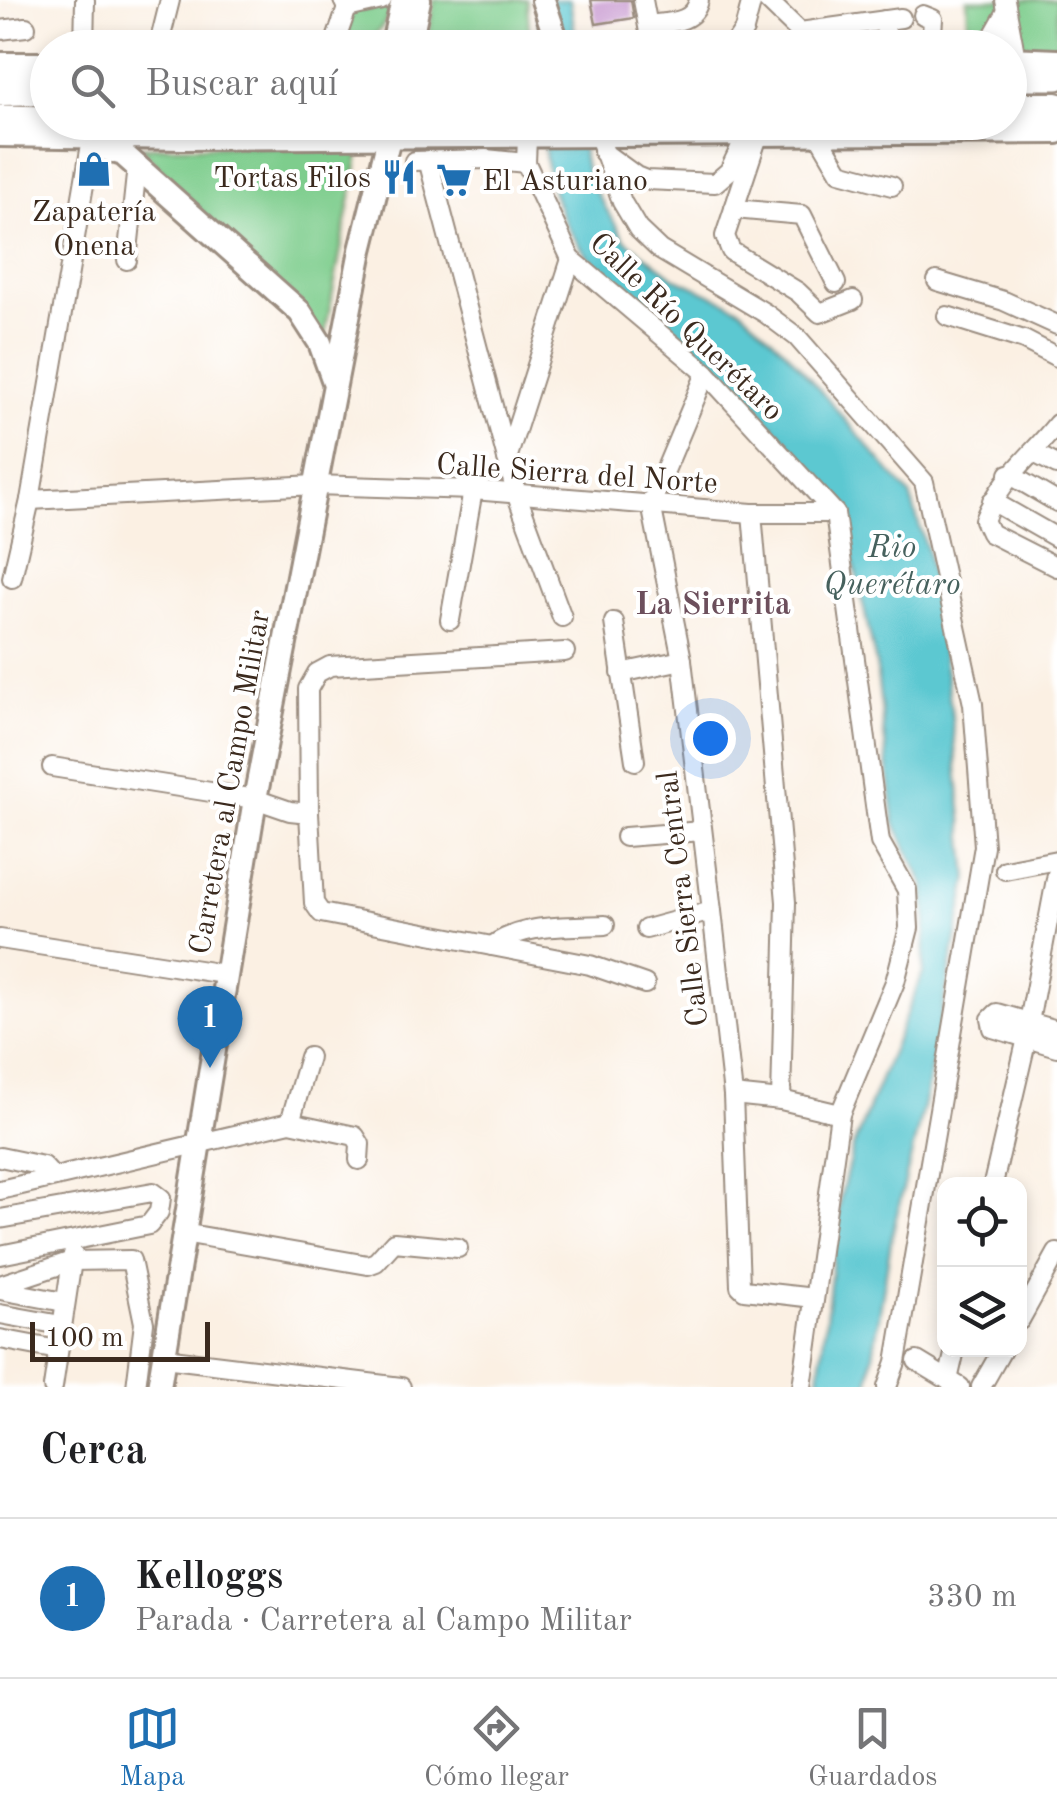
<!DOCTYPE html>
<html lang="es">
<meta charset="utf-8">
<style>
body{margin:0;font-family:"Old Standard TT",serif;background:#f6f6f6;color:#202124}
.controls{position:absolute;right:30px;bottom:30px;display:grid;overflow:hidden;border-radius:20px;box-shadow:0 5px 15px #0003}
.controls button{width:90px;height:90px;display:grid;place-items:center;padding:0;border:0;border-bottom:2px solid #e0e0e0;background:#fff;color:#202124;font:50px sans-serif}
.scale{position:absolute;left:30px;bottom:25px;width:180px;box-sizing:border-box;padding-left:10px;border:5px solid #3b2a1e;border-top:0;font-size:28px;line-height:35px;white-space:nowrap;color:#3b2a1e;-webkit-text-stroke:8px #fff;paint-order:stroke}
.you{position:absolute;left:710px;top:738px;width:35px;height:35px;margin:-25px;border:8px solid #fff;border-radius:50%;background:#1a73e8;box-shadow:0 0 0 15px #1a73e833}
.badge{display:grid;place-items:center;width:65px;height:65px;border-radius:50%;background:#1f6fb2;color:#fff;font-size:32px;font-weight:700}
.pin{position:absolute;translate:-50% -82px;filter:drop-shadow(0 2px 5px #0008)}
.pin::after{content:'';position:absolute;top:52px;width:35px;height:30px;background:inherit;clip-path:polygon(0 0,100% 0,50% 100%)}
.list{margin:0;padding:0;list-style:none}
h2{display:flex;justify-content:space-between;align-items:center;height:130px;margin:0;padding:0 40px;font-size:42px}
h2 small{font-size:32px;font-weight:400;color:#757577}
.list li{display:grid;grid-template-columns:65px 1fr auto;gap:30px;align-items:center;box-sizing:border-box;height:160px;padding:0 40px;border-top:2px solid #e0e0e0}
.list b{display:block;font-size:38px;white-space:nowrap}
.list p{margin:0;font-size:32px;white-space:nowrap;color:#757577}
.list em{font-size:32px;font-style:normal;color:#757577}
.icon{flex:none;width:55px;height:55px;fill:none;stroke:currentColor;stroke-width:2;stroke-linecap:round;stroke-linejoin:round}
.map{position:relative;flex:none;width:1057px;height:1387px;overflow:hidden}
.search{position:absolute;background:#fff;box-shadow:0 5px 15px #0003;left:30px;right:30px;top:30px;height:110px;display:flex;align-items:center;gap:25px;box-sizing:border-box;padding:0 35px;border-radius:55px;color:#757577;font-size:38px}
.sheet{height:290px;background:#fff}
nav{display:flex;justify-content:space-around;align-items:center;box-sizing:border-box;height:140px;border-top:2px solid #e0e0e0;background:#fff;font-size:28px;color:#757577}
nav a{display:grid;justify-items:center;gap:5px}
nav .on{color:#1f6fb2}
.map>svg:first-child{display:block}
</style>
<div class="map">
<svg width="1057" height="1387" viewBox="0 0 1057 1387">
<rect width="100%" height="100%" fill="#fff"/>
<filter id="ink" filterUnits="userSpaceOnUse"><feTurbulence type="fractalNoise" baseFrequency=".01" numOctaves="2"/><feDisplacementMap in="SourceGraphic" scale="20" xChannelSelector="R" yChannelSelector="G"/><feConvolveMatrix kernelMatrix="1 2 1 2 8 2 1 2 1" color-interpolation-filters="sRGB"/></filter>
<filter id="wash" filterUnits="userSpaceOnUse"><feTurbulence type="fractalNoise" baseFrequency=".0048" numOctaves="4" result="noise"/><feDisplacementMap in="SourceGraphic" scale="40" xChannelSelector="R" yChannelSelector="G"/><feGaussianBlur stdDeviation="2.25" result="paint"/><feColorMatrix in="noise" values="0 0 0 0 0 0 0 0 0 0 0 0 0 0 0 0 0 1.4 0 .05"/><feComposite in="paint" operator="in"/></filter>
<g filter="url(#wash)">
<rect width="100%" height="100%" fill="#fbf0e3"/>
<g fill="#7ecd8d" stroke="#5c7c56" stroke-width="2.5">
<polygon points="434,0 527,0 530,40 445,46 427,41"/>
<polygon points="967,0 1057,0 1057,46 969,46"/>
<path d="M394,7c-12,22 -23,40 -50,41l8,-38z"/>
<polygon points="361,144 324,339 140,147"/>
</g>
<g fill="#5bc8d1" stroke="#4b7978" stroke-width="2.5">
<polygon points="535,0 570,0 577,47 542,47"/>
<path d="M543,123h38l2,35 7,24 35,58 50,38 65,30 48,45 122,142 18,58 23,155 17,170 -42,217 -34,140 -24,152h-50l22,-188 13,-52 70,-174 3,-55 -2,-34 -30,-62 -18,-159 -31,-140c-11,-31 -36,-56 -57,-80 -25,-28 -50,-59 -78,-84 -89,-75 -165,-103 -167,-236z"/>
</g>
<g id="blocks">
<polygon fill="#c695cf" points="591,0 631,0 634,18 596,24"/>
</g>
</g>
<g filter="url(#ink)">
<use href="#blocks" fill-opacity="0" stroke="#9b8d80" stroke-width="2.5"/>
<g fill="none" stroke-linecap="round" stroke-linejoin="round">
<defs>
<g id="minor">
<polyline points="643,0 652,48"/>
<polyline points="767,0 800,32 825,48"/>
<polyline points="1005,0 1016,59"/>
<polyline points="347,8 382,0"/>
<polyline points="923,15 933,19 931,48"/>
<polyline points="885,20 887,48"/>
<path d="M648,25c21,-3 46,-1 51,-25"/>
<polyline points="0,30 26,27"/>
<polyline points="800,32 901,18"/>
<polyline points="84,48 85,0"/>
<polyline points="158,48 170,0"/>
<polyline points="333,48 347,8 343,0"/>
<polyline points="732,48 744,30 752,0"/>
<polyline points="986,48 1006,13"/>
<polyline points="0,96 48,95"/>
<polyline points="1010,102 1057,102"/>
<polyline points="599,136 622,202 638,229 660,250 765,313 797,337 924,482 973,704 984,846 896,1362 887,1387"/>
<polyline points="758,136 725,236 731,251 798,292 820,313 853,300"/>
<polyline points="819,136 840,172 892,186"/>
<polyline points="527,137 526,163 571,259 706,373 835,513 880,842 907,890 909,928 895,982 840,1114 802,1387"/>
<polyline points="603,152 636,176 646,180 715,183 729,171 746,136"/>
<polyline points="428,160 516,493 562,617"/>
<polyline points="414,161 486,159 526,163"/>
<polyline points="734,209 802,215 836,283"/>
<polyline points="127,260 137,166"/>
<polyline points="937,281 1004,301 1057,325"/>
<polyline points="947,316 1024,340 1057,357"/>
<polyline points="706,373 651,504 682,660 712,911 733,1095 740,1286 744,1290 814,1298"/>
<path d="M1057,424c-27,34 -56,54 -73,96l6,13 67,34"/>
<polyline points="1034,453 1057,465"/>
<polyline points="507,459 571,259"/>
<polyline points="1009,474 1057,502"/>
<polyline points="30,500 315,485 473,490 752,513 835,513"/>
<polyline points="992,501 1057,538"/>
<polyline points="752,513 786,902 781,1100"/>
<polyline points="12,578 30,500 91,144"/>
<polyline points="450,620 473,490"/>
<polyline points="614,622 635,761"/>
<polyline points="621,673 682,660"/>
<polyline points="52,767 255,799 290,811 309,813 308,689 317,673 330,666 565,652"/>
<polyline points="309,813 314,903 321,913 590,965 645,984"/>
<polyline points="625,837 702,831"/>
<polyline points="1005,870 1057,860"/>
<polyline points="646,929 712,911"/>
<polyline points="0,939 224,974"/>
<path d="M492,946c31,-23 75,-19 113,-21"/>
<polyline points="1029,1022 1057,874"/>
<polyline points="1057,1030 997,1013 991,1019 993,1028 1057,1047"/>
<polyline points="733,1095 781,1100 840,1114"/>
<polyline points="290,1122 309,1057"/>
<polyline points="0,1157 43,1166 53,1177"/>
<polyline points="993,1184 1027,1038"/>
<polyline points="0,1190 290,1122 355,1136 360,1144 359,1160"/>
<polyline points="0,1219 153,1192 161,1198 159,1212 149,1225 0,1255"/>
<polyline points="183,1233 368,1265 376,1262 394,1242 458,1248"/>
<polyline points="0,1285 72,1261 131,1260 144,1323 136,1387"/>
<polyline points="0,1290 64,1302"/>
<polyline points="0,1314 61,1325"/>
<polyline points="1020,1320 1057,1253"/>
<polyline points="0,1339 58,1350"/>
<polyline points="164,1358 401,1387"/>
<polyline points="917,1361 960,1387"/>
<polyline points="948,1380 955,1350"/>
<polyline points="53,1387 73,1254"/>
<polyline points="981,1387 1002,1350"/>
</g>
<g id="major">
<polyline points="543,0 559,48"/>
<polyline points="392,48 403,0"/>
<polyline points="409,48 419,0"/>
<polyline points="1010,59 1057,61"/>
<polyline points="0,64 48,64"/>
<polyline points="0,135 183,138 1057,132"/>
<polyline points="93,145 123,154 300,312 320,343 333,379"/>
<polyline points="159,1387 255,799 361,250 393,122"/>
</g>
<g id="highway">
<polyline points="1010,77 1057,77"/>
<polyline points="0,82 48,81"/>
<polyline points="0,118 48,119"/>
<polyline points="1010,119 1057,119"/>
</g>
</defs>
<use href="#minor" stroke="#9b8d80" stroke-width="22"/>
<use href="#major" stroke="#9b8d80" stroke-width="28"/>
<use href="#highway" stroke="#9b8d80" stroke-width="30"/>
<use href="#minor" stroke="#fff" stroke-width="18"/>
<use href="#major" stroke="#fff" stroke-width="22"/>
<use href="#highway" stroke="#fff" stroke-width="25"/>
</g>
</g>
<defs>
<symbol id="shop-bare" viewBox="-9 -9 18 18"><path d="M-5-2.5h2.3a2.7 3.5 0 0 1 5.4 0H5L5.5 6h-11ZM-1.5-2.5h3a1.5 2.3 0 0 0-3 0Z" fill="#1f6fb2" stroke="#fff" stroke-width="2.5" paint-order="stroke"/></symbol>
<symbol id="restaurant-bare" viewBox="-9 -9 18 18"><path d="M-5-6h1v4h1v-4h1v4h1v-4h1v5L-1.5 .5V6h-2V.5L-5-1ZM5-6V6H3V1.5H1.5Q1.5-4 5-6Z" fill="#1f6fb2" stroke="#fff" stroke-width="2.5" paint-order="stroke"/></symbol>
<symbol id="supermarket-bare" viewBox="-9 -9 18 18"><path d="M-6-5.5h2.5l.6 2H6L4.5 2H-2.5L-4.4-4H-6ZM-1.5 3.2a1.3 1.3 0 1 0 .1 0ZM3 3.2a1.3 1.3 0 1 0 .1 0Z" fill="#1f6fb2" stroke="#fff" stroke-width="2.5" paint-order="stroke"/></symbol>
</defs>
<g fill-rule="evenodd">
<use href="#shop-bare" x="69" y="144" width="50" height="50"/>
<use href="#restaurant-bare" x="374" y="152" width="50" height="50"/>
<use href="#supermarket-bare" x="429" y="155" width="50" height="50"/>
</g>
<g text-anchor="middle" stroke-width="8" stroke-linejoin="round" paint-order="stroke">
<g font-size="30" fill="#3b2a1e" stroke="#fff" text-anchor="end">
<text x="371" y="187">Tortas Filos</text>
<text x="482" y="190" text-anchor="start">El Asturiano</text>
<text x="94" y="221" text-anchor="middle">Zapatería<tspan x="94" dy="34">Onena</tspan></text>
</g>
<g font-size="30" fill="#3b2a1e" stroke="#fff">
<text transform="translate(687 326) rotate(44)" y="10">Calle Río Querétaro</text>
<text transform="translate(577 473) rotate(4)" y="10">Calle Sierra del Norte</text>
<text transform="translate(229 782) rotate(-80)" y="10">Carretera al Campo Militar</text>
<text transform="translate(682 899) rotate(-97)" y="10">Calle Sierra Central</text>
</g>
<g font-size="32" font-style="italic" fill="#46615d" stroke="#fff">
<text x="892" y="557">Rio<tspan x="892" dy="37">Querétaro</tspan></text>
</g>
<g font-size="32" font-weight="bold" fill="#6c4f5c" stroke="#fff">
<text x="713" y="614">La Sierrita</text>
</g>
</g>
</svg>
<div class="controls">
<button><svg class="icon" aria-label="locate" viewBox="0 0 24 24"><circle cx="12" cy="12" r="6"/><path d="M12 2v4M12 18v4M2 12h4M18 12h4"/></svg></button>
<button><svg class="icon" aria-label="layers" viewBox="0 0 24 24"><path d="M12 4l9 5-9 5-9-5zM3 14l9 5 9-5"/></svg></button>
</div>
<div class="scale">100 m</div>
<div class="you"></div>
<div class="pin badge" style="left:210px;top:1068px">1</div>
<div class="search"><svg class="icon" aria-label="search" viewBox="0 0 24 24"><circle cx="10" cy="10" r="6"/><path d="M15 15l6 6"/></svg>Buscar aquí</div>
</div>
<section class="sheet">
<h2>Cerca<small></small></h2>
<ul class="list">
<li><span class="badge">1</span><div><b>Kelloggs</b><p>Parada · Carretera al Campo Militar</p></div><em>330 m</em></li>
</ul>
</section>
<nav>
<a class="on"><svg class="icon" aria-label="map" viewBox="0 0 24 24"><path d="M3 6l6-2 6 2 6-2v14l-6 2-6-2-6 2zM9 4v14M15 6v14"/></svg>Mapa</a>
<a><svg class="icon" aria-label="directions" viewBox="0 0 24 24"><path d="M12 3l9 9-9 9-9-9zM9 14v-3h6M13 9l2 2-2 2"/></svg>Cómo llegar</a>
<a><svg class="icon" aria-label="saved" viewBox="0 0 24 24"><path d="M7 4h10v16l-5-4-5 4z"/></svg>Guardados</a>
</nav>
